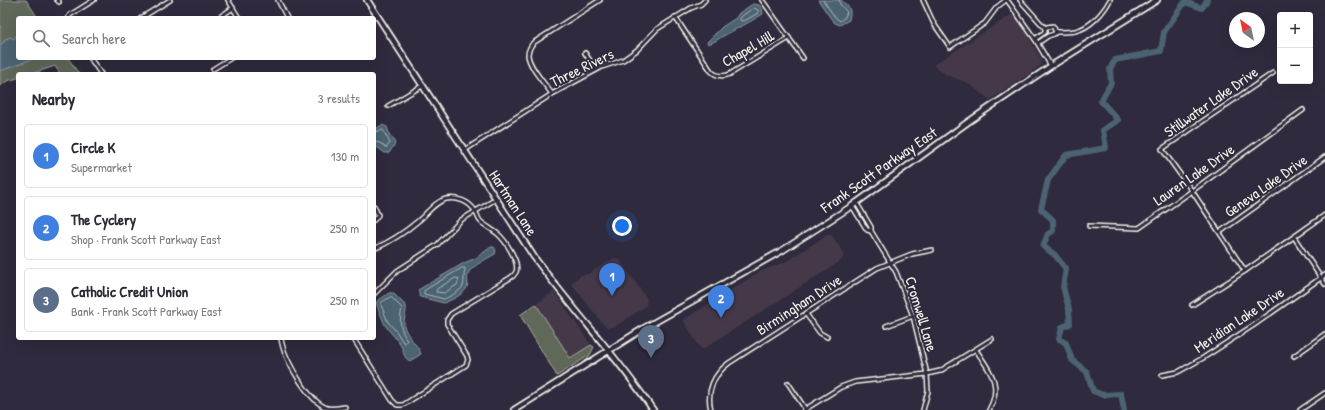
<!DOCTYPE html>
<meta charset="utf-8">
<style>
body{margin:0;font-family:"Patrick Hand",sans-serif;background:#f7f7f7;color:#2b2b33}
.controls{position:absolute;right:12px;top:12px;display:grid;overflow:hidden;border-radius:4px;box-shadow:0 4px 16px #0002}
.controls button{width:36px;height:36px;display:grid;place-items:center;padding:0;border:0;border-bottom:1px solid #e1e1e2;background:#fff;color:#2b2b33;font:20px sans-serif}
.compass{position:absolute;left:1229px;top:12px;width:36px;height:36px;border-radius:50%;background:#fff;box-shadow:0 4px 16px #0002;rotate:327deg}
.you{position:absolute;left:622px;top:226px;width:14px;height:14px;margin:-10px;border:3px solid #fff;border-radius:50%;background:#1a73e8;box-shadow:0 0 0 6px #1a73e833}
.badge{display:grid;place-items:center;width:26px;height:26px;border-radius:50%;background:#8a764a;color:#fff;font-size:13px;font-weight:700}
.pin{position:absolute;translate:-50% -33px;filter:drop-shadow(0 1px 2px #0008)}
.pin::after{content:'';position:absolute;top:21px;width:14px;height:12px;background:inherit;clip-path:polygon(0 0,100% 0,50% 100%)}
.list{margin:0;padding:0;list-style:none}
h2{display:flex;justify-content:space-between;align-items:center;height:52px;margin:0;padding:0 16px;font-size:17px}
h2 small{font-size:13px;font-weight:400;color:#7c7c81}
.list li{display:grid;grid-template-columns:26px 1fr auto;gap:12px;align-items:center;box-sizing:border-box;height:64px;margin:0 8px 8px;padding:0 8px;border:1px solid #e1e1e2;border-radius:4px}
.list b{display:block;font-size:15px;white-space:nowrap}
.list p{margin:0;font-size:13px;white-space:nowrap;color:#7c7c81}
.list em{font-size:13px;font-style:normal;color:#7c7c81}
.icon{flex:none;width:22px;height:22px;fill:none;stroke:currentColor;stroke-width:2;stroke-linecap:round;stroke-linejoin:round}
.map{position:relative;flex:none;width:1325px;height:410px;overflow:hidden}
.search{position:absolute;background:#fff;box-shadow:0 4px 16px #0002;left:16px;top:16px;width:360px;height:44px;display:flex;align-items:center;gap:10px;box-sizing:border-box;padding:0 14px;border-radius:4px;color:#7c7c81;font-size:15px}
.panel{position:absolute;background:#fff;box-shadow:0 4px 16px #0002;left:16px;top:72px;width:360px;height:268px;border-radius:4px}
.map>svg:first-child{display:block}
</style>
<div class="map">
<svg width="1325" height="410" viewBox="0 0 1325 410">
<rect width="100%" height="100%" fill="#2f2a3d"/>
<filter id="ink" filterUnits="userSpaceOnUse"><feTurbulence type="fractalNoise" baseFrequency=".025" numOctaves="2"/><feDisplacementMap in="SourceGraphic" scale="8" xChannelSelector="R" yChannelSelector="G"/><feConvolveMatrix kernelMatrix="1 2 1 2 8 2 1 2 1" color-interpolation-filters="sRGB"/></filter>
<g filter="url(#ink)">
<g fill="#443949">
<polygon points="1014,13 1029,35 1029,38 1041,59 1042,62 1041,65 1032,72 990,100 966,82 946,75 933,65"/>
<polygon points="827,235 832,235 844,254 843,258 838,263 703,349 700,348 683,320 759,272 785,262"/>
<polygon points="614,258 620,260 647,299 646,306 616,326 608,328 602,323 571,283 581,275 588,274"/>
<polygon points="554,291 591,345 570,358 536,304"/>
</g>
<g fill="#61675a" stroke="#aaaca1">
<polygon points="0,0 26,0 38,18 18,18 18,58 68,58 79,74 60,74 55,66 31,74 18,74 18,78 7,81 0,86"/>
<polygon points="536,304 570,358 591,345 594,347 590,355 557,376 520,315"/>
</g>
<g fill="#4b6472" stroke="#8f9ca1">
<path d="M818,0h23c8,7 11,8 8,20l-9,5 -5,-2 -3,-3z"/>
<path d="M753,4l6,1 3,3 1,6c-13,8 -25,14 -38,21 -6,3 -11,8 -17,9l-1,-2 15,-15 14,-9 3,-5z"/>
<polygon points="18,35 18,58 35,58 0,71 0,45 4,42 5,39 11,37 13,39"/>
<polygon points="382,125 387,127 390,136 393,138 395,144 389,153 385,153 374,145 374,130"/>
<path d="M491,247h3l2,4 -1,3c-8,5 -20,10 -26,18 -3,4 0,10 -2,15 -2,7 -16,13 -23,16l-24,-6 -2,-7 46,-27 12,-5z"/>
<path d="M389,293h4l13,13c1,7 -3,13 -2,20 3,11 14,19 17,28l-11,7c-6,-3 -6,-7 -8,-13 -4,-9 -12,-15 -17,-23 -1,-2 -9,-21 -9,-23z"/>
</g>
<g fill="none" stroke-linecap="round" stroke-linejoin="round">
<g stroke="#b0b9b9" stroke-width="1">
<polyline points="823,0 835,17 840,21 845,17 847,12 840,4 839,0"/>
<polygon points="754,8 758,10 758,13 746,20 741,21 740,19 742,16"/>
<polyline points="374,132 383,130 390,143 386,148 380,143 374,142"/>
<path d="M462,268h3v2c-2,5 0,11 -2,16 -2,5 -14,11 -19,13l-20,-5v-3z"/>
<polygon points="456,278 459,279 457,285 444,293 436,292 437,289"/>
<path d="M391,297l11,11c-3,13 -2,21 5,32l-2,3 -2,-1 -7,-11 -8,-9 -7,-17v-2z"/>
</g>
<polyline stroke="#4b6472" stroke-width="6" points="1124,410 1121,394 1103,395 1093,391 1087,372 1072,360 1066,343 1059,339 1062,327 1070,324 1069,309 1063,287 1066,269 1055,255 1043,246 1048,234 1053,231 1053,220 1041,209 1048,180 1066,155 1106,148 1103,130 1118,120 1101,101 1111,83 1110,69 1115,60 1161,51 1164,32 1185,2 1202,8 1207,0"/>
<defs>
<g id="street">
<polyline points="57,0 59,2"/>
<polyline points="228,0 239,18"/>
<polyline points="278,0 287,18"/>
<polyline points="762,0 803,58"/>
<polyline points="923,0 934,24 950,47 985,23 997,7 1006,0"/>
<polyline points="1007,0 1035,39 1051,66"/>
<polyline points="1020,0 1045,28"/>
<path d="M675,17l36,54c6,6 12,6 19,3l59,-36"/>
<polyline points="68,18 70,15 94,0"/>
<polyline points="141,18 170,0"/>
<polyline points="218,18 233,8"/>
<polyline points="1035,39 1045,32 1045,28 1047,27 1053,26 1056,32"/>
<path d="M1038,43l10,-7 6,-2 2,-2c6,0 13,0 19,-1 15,-3 28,-18 35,-31"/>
<polyline points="585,53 596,70"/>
<polyline points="90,58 101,74"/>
<polyline points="213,69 231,58"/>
<polyline points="1273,73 1162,149 1192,191 1245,271 1325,215"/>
<path d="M552,94c-7,-10 -23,-27 -24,-39 0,-5 2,-8 5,-12l67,-43"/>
<polyline points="388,106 422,86"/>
<polyline points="465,150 552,94 602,67 623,60 637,50 657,29 691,8 701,4 705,0"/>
<polyline points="856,202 871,227 871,231 896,272 913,316 927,374 928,391 923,410"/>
<polyline points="374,206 378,215 374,220"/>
<polyline points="852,206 867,230 871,231"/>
<polyline points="1089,226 1139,228 1192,191 1303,110"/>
<polyline points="1220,232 1325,157"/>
<polyline points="1294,237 1325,284"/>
<polyline points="374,294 397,271 437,245 461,220 496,199"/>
<polyline points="1192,305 1245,271"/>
<polyline points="806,314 820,333 827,337"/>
<polyline points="886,326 913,316"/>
<path d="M281,338c2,19 27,63 46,70 5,1 13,0 18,-1"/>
<path d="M353,338l39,62 5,5h6l63,-40 2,-5 -1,-4 -20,-32v-4l4,-6 59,-36c2,-1 5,-4 6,-6 4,-10 -11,-32 -18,-38 -5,-4 -12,-8 -17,-12 -4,-4 -3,-7 -6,-11 -6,-10 -18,-14 -29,-12 -12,3 -19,15 -28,22 -14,12 -28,21 -44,28"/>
<path d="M976,350c14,21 27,35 13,60"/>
<polyline points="1294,356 1325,334"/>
<polyline points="1162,375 1178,372 1203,358 1254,325 1325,275"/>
<polyline points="788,383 806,410"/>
<path d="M711,410c-5,-19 3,-36 18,-47l148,-95 35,-14 20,-4"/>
<polyline points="804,410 841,387 855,382 927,374 940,371 992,339"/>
<polyline points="1300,410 1325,393"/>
</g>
<g id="secondary">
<path d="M367,0l167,257c38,52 83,99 119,153"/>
<polyline points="514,410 646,327 783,250 852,206 968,122 1051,66 1157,0"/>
</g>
</defs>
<use href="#street" stroke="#f4f1e8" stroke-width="6"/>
<use href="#secondary" stroke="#f4f1e8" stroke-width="8"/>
<use href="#street" stroke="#2f2a3d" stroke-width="3"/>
<use href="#secondary" stroke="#2f2a3d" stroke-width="4.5"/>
</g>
</g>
<g text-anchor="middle" stroke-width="4" stroke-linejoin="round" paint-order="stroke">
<g font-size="15" fill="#f4f1e8" stroke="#2f2a3d">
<text transform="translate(748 49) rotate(-30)" y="5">Chapel Hill</text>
<text transform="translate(582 68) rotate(-26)" y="5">Three Rivers</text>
<text transform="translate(1211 102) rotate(-35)" y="5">Stillwater Lake Drive</text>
<text transform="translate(879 170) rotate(-35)" y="5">Frank Scott Parkway East</text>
<text transform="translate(1194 175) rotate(-35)" y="5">Lauren Lake Drive</text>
<text transform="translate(1266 186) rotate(-35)" y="5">Geneva Lake Drive</text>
<text transform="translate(513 203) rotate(57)" y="5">Hartman Lane</text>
<text transform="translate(799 305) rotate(-33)" y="5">Birmingham Drive</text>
<text transform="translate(921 314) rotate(73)" y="5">Cromwell Lane</text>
<text transform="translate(1239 320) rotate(-34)" y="5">Meridian Lake Drive</text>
</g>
</g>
</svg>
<div class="controls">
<button>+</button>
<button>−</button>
</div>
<svg class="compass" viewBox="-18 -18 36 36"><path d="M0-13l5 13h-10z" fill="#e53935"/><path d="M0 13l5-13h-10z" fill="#7c7c81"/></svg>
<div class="you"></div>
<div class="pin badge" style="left:612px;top:296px;background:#3f7fe0">1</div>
<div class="pin badge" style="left:721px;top:318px;background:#3f7fe0">2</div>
<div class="pin badge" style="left:651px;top:358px;background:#5c6f8a">3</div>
<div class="search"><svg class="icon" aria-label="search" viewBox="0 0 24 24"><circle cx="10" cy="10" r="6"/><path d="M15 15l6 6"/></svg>Search here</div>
<section class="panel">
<h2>Nearby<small>3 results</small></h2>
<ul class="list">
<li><span class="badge" style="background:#3f7fe0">1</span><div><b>Circle K</b><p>Supermarket</p></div><em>130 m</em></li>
<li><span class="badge" style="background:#3f7fe0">2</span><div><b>The Cyclery</b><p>Shop · Frank Scott Parkway East</p></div><em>250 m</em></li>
<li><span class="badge" style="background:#5c6f8a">3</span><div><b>Catholic Credit Union</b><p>Bank · Frank Scott Parkway East</p></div><em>250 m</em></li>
</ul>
</section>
</div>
